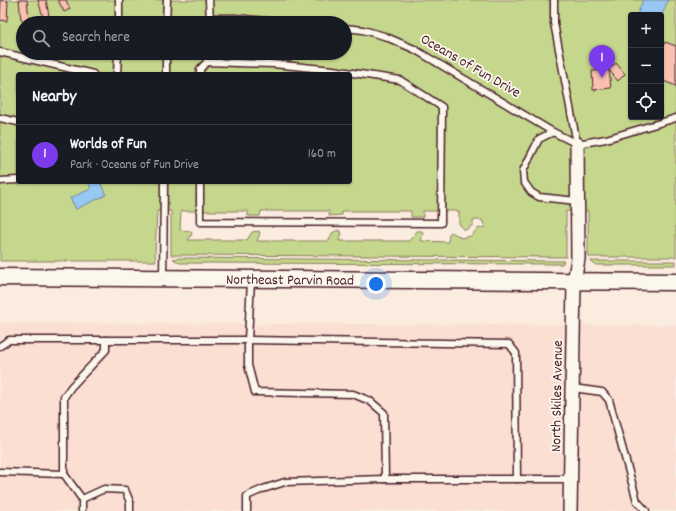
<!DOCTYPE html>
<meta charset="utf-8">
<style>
body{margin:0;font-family:Dekko,sans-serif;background:#20242c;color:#f1f3f6}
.controls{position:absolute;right:12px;top:12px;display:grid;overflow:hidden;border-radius:4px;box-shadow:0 1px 3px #0004}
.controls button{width:36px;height:36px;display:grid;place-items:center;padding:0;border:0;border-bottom:1px solid #363941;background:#171b24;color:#f1f3f6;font:20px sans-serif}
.you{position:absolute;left:376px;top:284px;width:14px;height:14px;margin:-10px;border:3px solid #fff;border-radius:50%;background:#1a73e8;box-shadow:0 0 0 6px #1a73e833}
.badge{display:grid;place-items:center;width:26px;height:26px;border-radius:50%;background:#7c3aed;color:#fff;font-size:13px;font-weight:700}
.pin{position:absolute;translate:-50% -33px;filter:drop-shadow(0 1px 2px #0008)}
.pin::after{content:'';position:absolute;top:21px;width:14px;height:12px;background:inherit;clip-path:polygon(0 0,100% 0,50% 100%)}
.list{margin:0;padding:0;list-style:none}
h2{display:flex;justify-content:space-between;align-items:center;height:52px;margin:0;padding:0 16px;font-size:17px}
h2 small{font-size:13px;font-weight:400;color:#9ea1a6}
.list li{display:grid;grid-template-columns:26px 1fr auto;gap:12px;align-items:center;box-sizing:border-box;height:60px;padding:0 16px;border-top:1px solid #363941}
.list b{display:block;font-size:15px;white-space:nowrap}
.list p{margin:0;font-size:13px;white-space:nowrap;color:#9ea1a6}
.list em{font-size:13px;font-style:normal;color:#9ea1a6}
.icon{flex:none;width:22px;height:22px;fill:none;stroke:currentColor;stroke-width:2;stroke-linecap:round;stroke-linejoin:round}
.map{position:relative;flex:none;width:676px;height:511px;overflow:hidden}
.search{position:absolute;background:#171b24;box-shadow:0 1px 3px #0004;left:16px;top:16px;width:336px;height:44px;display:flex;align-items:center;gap:10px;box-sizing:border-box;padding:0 14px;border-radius:22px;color:#9ea1a6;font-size:15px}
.panel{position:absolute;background:#171b24;box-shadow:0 1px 3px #0004;left:16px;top:72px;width:336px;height:112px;border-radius:4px}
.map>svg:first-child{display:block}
</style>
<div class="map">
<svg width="676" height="511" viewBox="0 0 676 511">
<rect width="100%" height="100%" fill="#fbece0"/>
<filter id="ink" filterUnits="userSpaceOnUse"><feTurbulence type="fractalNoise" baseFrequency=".025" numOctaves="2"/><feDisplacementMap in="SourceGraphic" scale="8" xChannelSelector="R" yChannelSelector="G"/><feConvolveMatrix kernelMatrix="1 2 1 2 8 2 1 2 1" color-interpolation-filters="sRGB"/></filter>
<g filter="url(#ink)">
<polygon fill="#fbdfd2" points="0,323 676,325 676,511 0,511"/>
<g fill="#c5d78c" stroke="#887b5c" fill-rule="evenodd">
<path d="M0,0h676v257h-88v-46h-22v46l-395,-2v-44h-14l-2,43 1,7h-156zM631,15h30v102h-30zM23,23h322v30h-322zM18,74h332v108h-332zM181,211h67v5h12l1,-5h68v5l13,-1v-4h69v6h12v-6h36v13l6,6 8,-5v-5h9l3,7 -8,2 -6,7 -11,2 -1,-2 -8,-4 -2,2 -1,8 -27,-1 2,-8 -1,-2h-5l-8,10h-70l3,-8 -4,-3 -6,3 -3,8h-72l3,-8 -1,-2 -7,1 -5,8h-59l4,-6 -1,-3 -11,-1z"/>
<polygon points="178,258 564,261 562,264 180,263 173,259"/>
<polygon points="590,261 676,261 676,265 596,265"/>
</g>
<g fill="#97c8f3" stroke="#7884a3">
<polygon points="643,0 668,0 661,18 661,15 637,15"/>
<polygon points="88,182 100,182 106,195 76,209 70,198 91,189"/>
</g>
<g fill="#fac1b1" stroke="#4a1f2b">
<polygon points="1,0 8,1 7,21 0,20"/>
<polygon points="19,0 27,0 29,19 21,20"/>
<polygon points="38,0 46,0 49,16 43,17"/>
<polygon points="58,0 66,0 70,9 64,12"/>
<polygon points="665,42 676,46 676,86 661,80 661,51"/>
<polygon points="616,63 625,74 618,81 609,70"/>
<polygon points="609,70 611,88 593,90 592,71"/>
</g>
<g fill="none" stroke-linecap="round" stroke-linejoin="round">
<defs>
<g id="service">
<polyline points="209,0 210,23"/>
<polyline points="554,0 554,23 577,144"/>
<polyline points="119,23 119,0"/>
<polyline points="166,23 167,0"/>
<polyline points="198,23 210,18 235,18 289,23"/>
<polyline points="345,28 363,30 384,36 414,49 553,132 577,144"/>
<polyline points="0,52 93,74"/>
<polyline points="207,62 207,53"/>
<polyline points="117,74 118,53"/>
<polyline points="166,74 166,53"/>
<polyline points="0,118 18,122"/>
<polyline points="553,132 539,139 523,171 524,182 531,192 539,197 577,201"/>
<polyline points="577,144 606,139 676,118"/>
<polyline points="0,181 18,180"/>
<polyline points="200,182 200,222 441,223 442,107 400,80 333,70 273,64 207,62 200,69 200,74"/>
<polyline points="163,278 164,182"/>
<polyline points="251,280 248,340 248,365 255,392 353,394 370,401 384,413 385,479 570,479"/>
<polyline points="0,346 9,340 248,340 509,344 516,353 517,479"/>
<polyline points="573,388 602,392 609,400 637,501 646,511"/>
<polyline points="0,472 64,474 82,499"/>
<polyline points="64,474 64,397 71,387 106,350 106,340"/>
<polyline points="82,511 82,499 104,489 125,490 130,502 130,511"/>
<polyline points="247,511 247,496 263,489 285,482 385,479"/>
</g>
<polyline id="minor" points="570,511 574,282 578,259 577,144"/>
<g id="tertiary">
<path id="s1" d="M0,277l676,5"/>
</g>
</defs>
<use href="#service" stroke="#4a1f2b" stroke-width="9"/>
<use href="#minor" stroke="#4a1f2b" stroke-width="16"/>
<use href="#tertiary" stroke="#4a1f2b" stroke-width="19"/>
<use href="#service" stroke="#fbf7ec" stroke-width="6"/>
<use href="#minor" stroke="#fbf7ec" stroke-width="13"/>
<use href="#tertiary" stroke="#fbf7ec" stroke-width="16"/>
</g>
</g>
<g text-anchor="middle" stroke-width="3.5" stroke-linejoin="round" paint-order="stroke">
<g font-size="15" fill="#4a1f2b" stroke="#fbf7ec">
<text transform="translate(471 65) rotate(30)" y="5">Oceans of Fun Drive</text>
<text dy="5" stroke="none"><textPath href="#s1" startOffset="290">Northeast Parvin Road</textPath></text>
<text transform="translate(556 396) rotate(-89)" y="5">North Skiles Avenue</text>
</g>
</g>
</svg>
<div class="controls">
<button>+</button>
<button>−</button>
<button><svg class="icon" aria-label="locate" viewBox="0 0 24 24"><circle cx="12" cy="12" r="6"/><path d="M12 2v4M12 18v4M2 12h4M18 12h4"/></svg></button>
</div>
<div class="you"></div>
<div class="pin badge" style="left:602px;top:78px">1</div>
<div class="search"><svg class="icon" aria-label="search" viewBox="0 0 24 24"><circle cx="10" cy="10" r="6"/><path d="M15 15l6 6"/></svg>Search here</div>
<section class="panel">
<h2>Nearby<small></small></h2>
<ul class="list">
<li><span class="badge">1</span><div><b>Worlds of Fun</b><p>Park · Oceans of Fun Drive</p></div><em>160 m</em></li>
</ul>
</section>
</div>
